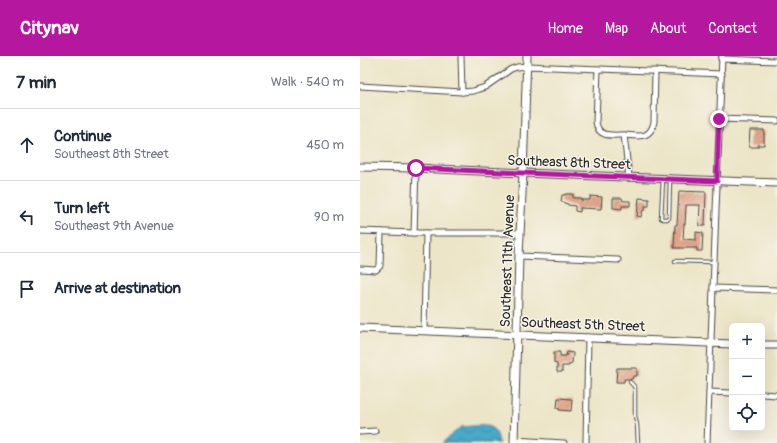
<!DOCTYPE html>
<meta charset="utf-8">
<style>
body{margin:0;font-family:Pangolin,sans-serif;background:#f6f6f7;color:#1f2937}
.controls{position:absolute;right:12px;bottom:12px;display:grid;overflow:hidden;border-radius:6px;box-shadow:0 4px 16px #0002}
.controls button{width:36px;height:36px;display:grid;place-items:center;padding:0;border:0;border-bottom:1px solid #e0e1e3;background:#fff;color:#1f2937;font:20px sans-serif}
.stop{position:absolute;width:12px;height:12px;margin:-9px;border:3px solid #b5179e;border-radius:50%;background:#fff}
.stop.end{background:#b5179e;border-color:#fff;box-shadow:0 1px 4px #0008}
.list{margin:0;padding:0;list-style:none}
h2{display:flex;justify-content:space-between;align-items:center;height:52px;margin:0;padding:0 16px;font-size:17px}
h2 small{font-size:13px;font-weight:400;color:#747a83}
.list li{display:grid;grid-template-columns:26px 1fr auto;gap:12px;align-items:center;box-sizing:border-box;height:72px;padding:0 16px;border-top:1px solid #e0e1e3}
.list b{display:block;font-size:15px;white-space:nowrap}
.list p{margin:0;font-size:13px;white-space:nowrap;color:#747a83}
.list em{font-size:13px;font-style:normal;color:#747a83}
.icon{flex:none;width:22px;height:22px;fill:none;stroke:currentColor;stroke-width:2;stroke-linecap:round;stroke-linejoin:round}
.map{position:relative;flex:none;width:417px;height:387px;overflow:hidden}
header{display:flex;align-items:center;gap:24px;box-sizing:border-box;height:56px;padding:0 20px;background:#b5179e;color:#fff}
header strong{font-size:19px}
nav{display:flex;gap:22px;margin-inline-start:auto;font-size:14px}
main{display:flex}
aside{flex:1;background:#fff}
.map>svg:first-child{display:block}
</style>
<header>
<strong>Citynav</strong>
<nav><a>Home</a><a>Map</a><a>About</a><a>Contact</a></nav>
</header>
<main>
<aside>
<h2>7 min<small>Walk · 540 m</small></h2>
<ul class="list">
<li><svg class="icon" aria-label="ahead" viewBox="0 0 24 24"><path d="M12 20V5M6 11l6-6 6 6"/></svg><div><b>Continue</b><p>Southeast 8th Street</p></div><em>450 m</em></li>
<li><svg class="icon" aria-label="left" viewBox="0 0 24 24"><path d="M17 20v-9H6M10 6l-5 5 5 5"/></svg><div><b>Turn left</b><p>Southeast 9th Avenue</p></div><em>90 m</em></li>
<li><svg class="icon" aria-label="arrive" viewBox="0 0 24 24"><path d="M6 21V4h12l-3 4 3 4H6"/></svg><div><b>Arrive at destination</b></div></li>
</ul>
</aside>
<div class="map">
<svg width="417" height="387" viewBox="0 0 417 387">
<defs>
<pattern id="water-waves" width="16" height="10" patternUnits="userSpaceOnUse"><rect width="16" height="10" fill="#4aa9c9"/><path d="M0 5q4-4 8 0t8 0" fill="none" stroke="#3e8aa3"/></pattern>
<pattern id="building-hatch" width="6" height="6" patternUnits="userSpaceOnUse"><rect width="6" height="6" fill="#e4a78c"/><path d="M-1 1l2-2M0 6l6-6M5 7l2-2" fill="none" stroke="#b98873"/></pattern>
</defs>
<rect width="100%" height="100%" fill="#f7f3e8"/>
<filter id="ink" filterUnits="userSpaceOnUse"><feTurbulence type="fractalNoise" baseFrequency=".025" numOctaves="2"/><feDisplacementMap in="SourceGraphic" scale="8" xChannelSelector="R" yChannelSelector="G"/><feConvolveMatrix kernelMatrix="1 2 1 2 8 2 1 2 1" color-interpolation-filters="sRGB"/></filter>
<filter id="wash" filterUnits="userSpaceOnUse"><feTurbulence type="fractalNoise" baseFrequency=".012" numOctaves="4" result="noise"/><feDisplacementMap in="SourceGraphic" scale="16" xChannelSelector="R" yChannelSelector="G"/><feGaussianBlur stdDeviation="0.9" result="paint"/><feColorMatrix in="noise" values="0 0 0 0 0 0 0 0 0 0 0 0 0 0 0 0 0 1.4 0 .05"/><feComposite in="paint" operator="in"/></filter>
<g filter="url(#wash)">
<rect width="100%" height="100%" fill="#ece5c7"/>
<path fill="url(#water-waves)" stroke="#3a6a7a" d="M125,369c11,4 12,7 14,18h-57l19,-16z"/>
<g id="blocks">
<g fill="url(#building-hatch)">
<polygon points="390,74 404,74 404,89 398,89 398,91 389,91"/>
<polygon points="319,135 346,136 345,170 339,169 340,149 326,149 325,168 324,168 323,183 336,184 336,176 343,177 342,195 337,195 337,192 314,192 315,169 317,169"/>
<polygon points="205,138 213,138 213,142 221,142 221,144 230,144 230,140 242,141 241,153 220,152 220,156 215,155 215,150 208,149 208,148 204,147 204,146 201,146 202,139 205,139"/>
<polygon points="253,142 262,142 263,145 270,145 270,150 262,150 262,153 253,152"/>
<polygon points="279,142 289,143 289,150 285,150 285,154 283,154 281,161 277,160"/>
<polygon points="194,296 200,296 200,300 206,300 207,296 213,297 212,307 209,308 209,310 202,310 202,316 197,316 197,308 194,307"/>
<polygon points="257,312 277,312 277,320 273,320 272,323 264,323 264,326 256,326"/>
<polygon points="198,342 212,343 211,355 199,354 199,352 197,352"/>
</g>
</g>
</g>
<g filter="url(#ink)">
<use href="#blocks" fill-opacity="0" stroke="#484742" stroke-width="1"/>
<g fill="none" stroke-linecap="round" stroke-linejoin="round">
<defs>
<g id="lane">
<polyline points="303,123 301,162 303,163 308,163 309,162 310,123"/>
<polyline points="315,205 353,206"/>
<polyline points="270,326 273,329 275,332 275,360 277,369 278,387"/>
</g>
<g id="street">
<polyline points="101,0 102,36"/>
<polyline points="361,3 417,5"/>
<path d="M238,13l-2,53c2,16 16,13 28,13l5,42"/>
<polyline points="0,30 102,36 113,35 125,31 151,13 157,11 167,10 362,18"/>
<polyline points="359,63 417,65"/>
<path d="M264,79c15,1 26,5 30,-13l1,-51"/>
<polyline points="0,175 54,177 160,177"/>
<polyline points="54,177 56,112"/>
<polyline points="159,200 258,204"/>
<polyline points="0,213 16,214 20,210 21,176"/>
<polyline points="353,232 417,234"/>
<polyline points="64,275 66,177"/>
<polyline points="349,336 372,337"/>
<polyline points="402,338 417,339"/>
<polyline points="0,376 15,375"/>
<polyline points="154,384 204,387"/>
<polyline points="226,387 228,281"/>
<polyline points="347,387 362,0"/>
</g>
<g id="secondary">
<polyline points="0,111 56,112 163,117 417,127"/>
<polyline points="0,272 372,288"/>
<polyline points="402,289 417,289"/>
<polyline points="154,387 159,200 163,117 167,0"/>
</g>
</defs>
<use href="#lane" stroke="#484742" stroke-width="4.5"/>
<use href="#street" stroke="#484742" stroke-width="7"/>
<use href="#secondary" stroke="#484742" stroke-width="9"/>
<use href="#lane" stroke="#fff" stroke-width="2.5"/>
<use href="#street" stroke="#fff" stroke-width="5"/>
<use href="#secondary" stroke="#fff" stroke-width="7"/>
</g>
</g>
<g fill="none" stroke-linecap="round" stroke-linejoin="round" filter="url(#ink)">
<polyline stroke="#b5179e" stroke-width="5" points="56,112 163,117 357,125 359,63"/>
</g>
<g text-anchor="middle" stroke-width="3" stroke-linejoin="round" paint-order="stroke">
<g font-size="14" fill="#2b2b2b" stroke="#f7f3e8">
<text transform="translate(209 106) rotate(2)" y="5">Southeast 8th Street</text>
<text transform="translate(147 205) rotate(-88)" y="5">Southeast 11th Avenue</text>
<text transform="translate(223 268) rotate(2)" y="5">Southeast 5th Street</text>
</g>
</g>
</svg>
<div class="controls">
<button>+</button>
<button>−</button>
<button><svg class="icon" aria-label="locate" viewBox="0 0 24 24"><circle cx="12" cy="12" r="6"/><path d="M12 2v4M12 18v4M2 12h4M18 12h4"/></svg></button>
</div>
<div class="stop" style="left:56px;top:112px"></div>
<div class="stop end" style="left:359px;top:63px"></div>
</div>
</main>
